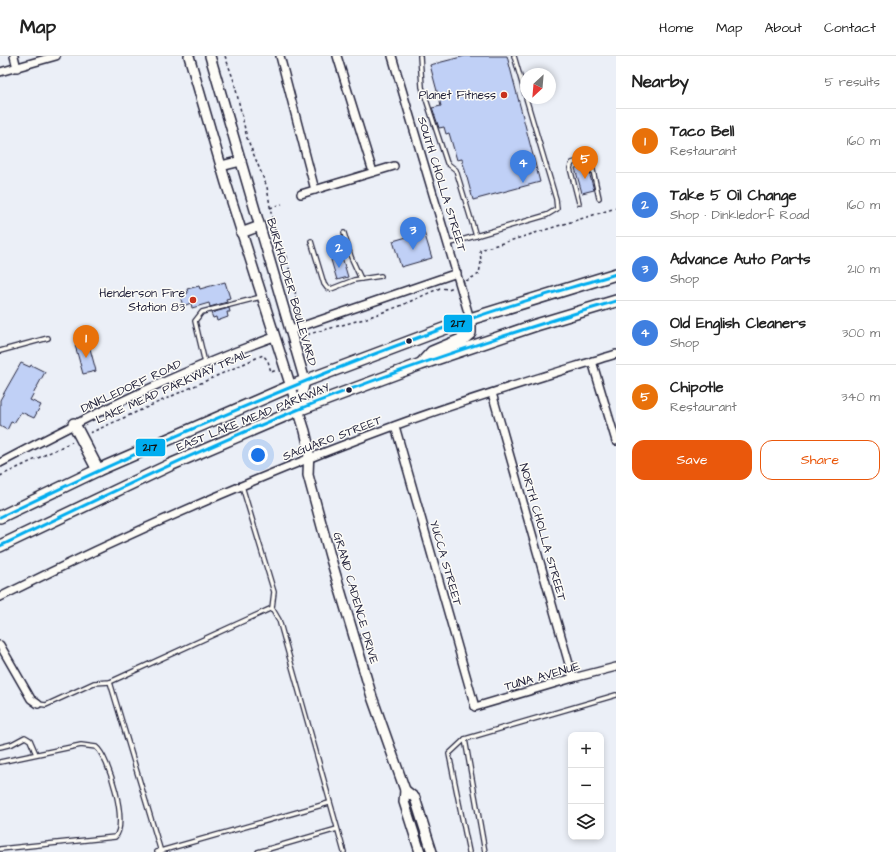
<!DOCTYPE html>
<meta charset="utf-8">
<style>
body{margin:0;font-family:"Architects Daughter",sans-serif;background:#f2f2f2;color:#222}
.controls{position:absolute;right:12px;bottom:12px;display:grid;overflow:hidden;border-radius:8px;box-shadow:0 2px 6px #0003}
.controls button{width:36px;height:36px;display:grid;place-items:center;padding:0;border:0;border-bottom:1px solid #e0e0e0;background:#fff;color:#222;font:20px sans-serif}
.compass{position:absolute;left:520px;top:12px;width:36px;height:36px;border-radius:50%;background:#fff;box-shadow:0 2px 6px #0003;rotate:206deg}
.you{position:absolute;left:258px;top:399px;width:14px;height:14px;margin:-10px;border:3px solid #fff;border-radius:50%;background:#1a73e8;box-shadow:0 0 0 6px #1a73e833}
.badge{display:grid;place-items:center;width:26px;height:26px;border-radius:50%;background:#ea580c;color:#fff;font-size:13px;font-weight:700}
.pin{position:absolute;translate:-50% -33px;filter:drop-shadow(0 1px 2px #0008)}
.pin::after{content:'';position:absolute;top:21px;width:14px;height:12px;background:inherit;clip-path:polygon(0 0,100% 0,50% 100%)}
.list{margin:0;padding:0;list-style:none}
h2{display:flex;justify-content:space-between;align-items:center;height:52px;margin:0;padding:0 16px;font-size:17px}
h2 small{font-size:13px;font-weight:400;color:#767676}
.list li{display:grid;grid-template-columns:26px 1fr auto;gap:12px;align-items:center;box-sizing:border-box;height:64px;padding:0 16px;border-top:1px solid #e0e0e0}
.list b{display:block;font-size:15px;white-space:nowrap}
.list p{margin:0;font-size:13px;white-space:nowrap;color:#767676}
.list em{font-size:13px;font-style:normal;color:#767676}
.actions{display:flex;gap:8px;padding:12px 16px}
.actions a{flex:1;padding:9px 0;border:1px solid #ea580c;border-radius:12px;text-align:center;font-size:14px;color:#ea580c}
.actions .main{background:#ea580c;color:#fff}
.icon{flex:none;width:22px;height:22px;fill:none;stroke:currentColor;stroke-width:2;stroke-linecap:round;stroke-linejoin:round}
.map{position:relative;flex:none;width:616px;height:796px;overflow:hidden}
header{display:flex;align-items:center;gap:24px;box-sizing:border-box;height:56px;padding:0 20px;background:#fff;border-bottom:1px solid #e0e0e0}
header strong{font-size:19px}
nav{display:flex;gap:22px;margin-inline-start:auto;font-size:14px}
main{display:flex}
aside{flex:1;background:#fff}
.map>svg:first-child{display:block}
</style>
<header>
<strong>Map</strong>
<nav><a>Home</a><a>Map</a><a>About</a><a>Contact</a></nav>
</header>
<main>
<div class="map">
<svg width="616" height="796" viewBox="0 0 616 796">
<rect width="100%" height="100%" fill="#ebeff7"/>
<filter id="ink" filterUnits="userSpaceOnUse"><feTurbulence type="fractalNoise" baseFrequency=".025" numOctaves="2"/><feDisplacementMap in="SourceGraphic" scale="8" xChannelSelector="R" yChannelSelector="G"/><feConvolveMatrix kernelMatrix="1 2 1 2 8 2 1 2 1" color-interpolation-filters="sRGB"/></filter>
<g filter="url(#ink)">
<g fill="#c0d0f6" stroke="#22223b">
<polygon points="465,0 507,0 540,126 473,144 462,103 457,104 449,77 446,78 444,71 439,72 433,54 432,52 441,50 430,9"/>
<polygon points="587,109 594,134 582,137 575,112"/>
<polygon points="424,176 432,202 401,211 393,185"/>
<polygon points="342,201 348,221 337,224 331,204"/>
<polygon points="225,226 230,242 226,243 227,246 210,251 209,247 192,252 191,247 183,250 180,240 188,237 187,233 199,230 200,233"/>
<polygon points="229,252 230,256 227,256 228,261 217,265 216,261 213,262 211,257"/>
<polygon points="88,285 96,315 83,318 75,289"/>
<polygon points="21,307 30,311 31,309 45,316 30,344 41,349 34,362 21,356 14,367 11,366 7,374 0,370 0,344"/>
</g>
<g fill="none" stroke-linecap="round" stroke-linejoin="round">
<defs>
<g id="service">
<polyline points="420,0 422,31 447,107 456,114 476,180"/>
<polyline points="514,0 526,41"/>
<polyline points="579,147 570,112 572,107 585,103 591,106 592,110 599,142"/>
<polyline points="344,177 351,201 361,223"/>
<polyline points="311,185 324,228 327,232 331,233 354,224 381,220"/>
<polyline points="448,188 547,159 557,153 556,143 526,42"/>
<polyline points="0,295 48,282"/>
<polyline points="205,307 195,265 202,256 261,241"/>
<polyline points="242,430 274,536 272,552 279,564 344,796"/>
<polyline points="110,626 161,796"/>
<polyline points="38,648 46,649 94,627 110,626 272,552"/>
<polyline points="465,683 485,796"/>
<polyline points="0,691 12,688 25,681 30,684 36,698"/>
<path d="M0,706l81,-17 15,2c13,10 33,78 19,90l-115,12"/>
<polyline points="157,796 329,747"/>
<polyline points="258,796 337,773"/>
<polyline points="469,796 449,698 465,683 616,639"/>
</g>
<g id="minor">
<polyline points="14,0 17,12"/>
<polyline points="280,0 315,134"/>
<polyline points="337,0 373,116"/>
<polyline points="392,0 470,263"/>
<polyline points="0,16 56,0"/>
<polyline points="301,138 394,110"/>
<polyline points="291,274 457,217"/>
<polyline points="592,305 616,385"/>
<polyline points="492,337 573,622"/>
<polyline points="395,370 475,651 573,622 616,611"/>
<path d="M0,407c89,-47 179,-92 274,-126"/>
<path d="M0,541c128,-64 260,-122 394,-171 73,-27 148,-49 222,-72"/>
<polyline points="0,589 31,643 38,648"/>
</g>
<g id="secondary">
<polyline points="189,0 226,127 305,375 309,392 308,419 330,500 372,641 405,734 404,746 420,796"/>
<polyline points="210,0 305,325 298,354"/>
<polyline points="221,110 241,105"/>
<polyline points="241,177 260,170"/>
<polyline points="405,734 415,742 432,796"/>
</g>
<g id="primary">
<polyline points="422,307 432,296 463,283 470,277 470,263"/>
<polyline points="74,368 98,414"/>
<polyline points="0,461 98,414 289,331 470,263 616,218"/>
<polyline points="0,490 170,409 298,354 421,308 536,269 616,245"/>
</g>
</defs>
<use href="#service" stroke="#22223b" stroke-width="6"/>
<use href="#minor" stroke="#22223b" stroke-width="10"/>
<use href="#secondary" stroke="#22223b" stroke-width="12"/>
<use href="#primary" stroke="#22223b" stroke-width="14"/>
<g stroke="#22223b" stroke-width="1.5" stroke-dasharray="3 3" stroke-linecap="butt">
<polyline points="225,0 234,25 247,82 267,131 273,169 286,201 295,235 299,264"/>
<polyline points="270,152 282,148"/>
<polyline points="466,225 479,218 481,206 480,194 616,152"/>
<polyline points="303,283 309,278 364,263 400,250 440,232 448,233 454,231"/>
<polyline points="90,377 263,299 268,305 271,316 277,314"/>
<polyline points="0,420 72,386"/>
</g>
<use href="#service" stroke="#fdfcf7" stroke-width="3.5"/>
<use href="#minor" stroke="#fdfcf7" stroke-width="7"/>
<use href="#secondary" stroke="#fdfcf7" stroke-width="9"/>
<use href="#primary" stroke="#fdfcf7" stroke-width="11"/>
<defs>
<g id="bus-1">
<path d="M0,461c153,-73 309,-142 470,-198 48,-17 97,-30 146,-45"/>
<path d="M0,490c98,-47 196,-95 297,-136 104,-42 212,-77 319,-109"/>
</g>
</defs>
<use href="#bus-1" stroke="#fdfcf7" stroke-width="6"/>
<use href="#bus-1" stroke="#00adef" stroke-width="3"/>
</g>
</g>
<g fill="#c8321e" stroke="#fdfcf7" stroke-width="1.5">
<circle cx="504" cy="39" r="4"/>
<circle cx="193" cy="244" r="4"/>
</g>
<g fill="#22223b" stroke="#fdfcf7" stroke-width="1.5">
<circle cx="409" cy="285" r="3.5"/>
<circle cx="349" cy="334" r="3.5"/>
</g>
<g text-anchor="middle" stroke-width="3" stroke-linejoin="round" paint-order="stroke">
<g font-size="12" fill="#22223b" stroke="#fdfcf7" text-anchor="end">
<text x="496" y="43">Planet Fitness</text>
<text x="185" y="241">Henderson Fire<tspan x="185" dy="14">Station 83</tspan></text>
</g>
<g font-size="12" fill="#22223b" stroke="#fdfcf7">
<text transform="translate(442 128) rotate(73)" y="4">SOUTH CHOLLA STREET</text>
<text transform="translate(292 236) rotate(74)" y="4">BURKHOLDER BOULEVARD</text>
<text transform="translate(131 330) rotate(-25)" y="4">DINKLEDORF ROAD</text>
<text transform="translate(173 330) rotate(-24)" y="4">LAKE MEAD PARKWAY TRAIL</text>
<text transform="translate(253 361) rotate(-22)" y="4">EAST LAKE MEAD PARKWAY</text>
<text transform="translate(332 382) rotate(-21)" y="4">SAGUARO STREET</text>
<text transform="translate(543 476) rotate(74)" y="4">NORTH CHOLLA STREET</text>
<text transform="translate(446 507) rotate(74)" y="4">YUCCA STREET</text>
<text transform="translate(356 542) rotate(74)" y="4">GRAND CADENCE DRIVE</text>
<text transform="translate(542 620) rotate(-16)" y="4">TUNA AVENUE</text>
</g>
</g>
<g stroke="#fdfcf7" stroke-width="1.5">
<rect x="443" y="258" width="30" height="19" rx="4" fill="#00adef"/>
<rect x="135" y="382" width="31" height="19" rx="4" fill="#00adef"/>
</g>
<g font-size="11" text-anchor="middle" font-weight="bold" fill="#111">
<text x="458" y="271">217</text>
<text x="150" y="395">217</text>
</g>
</svg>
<div class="controls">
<button>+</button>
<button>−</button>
<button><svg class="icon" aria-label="layers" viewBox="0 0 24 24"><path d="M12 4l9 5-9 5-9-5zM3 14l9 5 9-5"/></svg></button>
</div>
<svg class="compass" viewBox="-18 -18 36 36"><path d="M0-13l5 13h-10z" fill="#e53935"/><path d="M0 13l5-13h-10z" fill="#767676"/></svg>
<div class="you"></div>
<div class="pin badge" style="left:86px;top:302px;background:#e8710a">1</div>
<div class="pin badge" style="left:339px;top:212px;background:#3f7fe0">2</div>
<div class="pin badge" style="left:413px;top:194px;background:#3f7fe0">3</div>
<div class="pin badge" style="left:523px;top:127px;background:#3f7fe0">4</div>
<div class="pin badge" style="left:585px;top:123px;background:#e8710a">5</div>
</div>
<aside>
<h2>Nearby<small>5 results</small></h2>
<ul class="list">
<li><span class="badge" style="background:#e8710a">1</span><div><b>Taco Bell</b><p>Restaurant</p></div><em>160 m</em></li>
<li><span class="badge" style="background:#3f7fe0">2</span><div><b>Take 5 Oil Change</b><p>Shop · Dinkledorf Road</p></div><em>160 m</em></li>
<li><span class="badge" style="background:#3f7fe0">3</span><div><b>Advance Auto Parts</b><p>Shop</p></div><em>210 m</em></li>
<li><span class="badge" style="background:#3f7fe0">4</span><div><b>Old English Cleaners</b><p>Shop</p></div><em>300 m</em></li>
<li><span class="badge" style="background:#e8710a">5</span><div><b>Chipotle</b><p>Restaurant</p></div><em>340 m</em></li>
</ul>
<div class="actions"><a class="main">Save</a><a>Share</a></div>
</aside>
</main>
